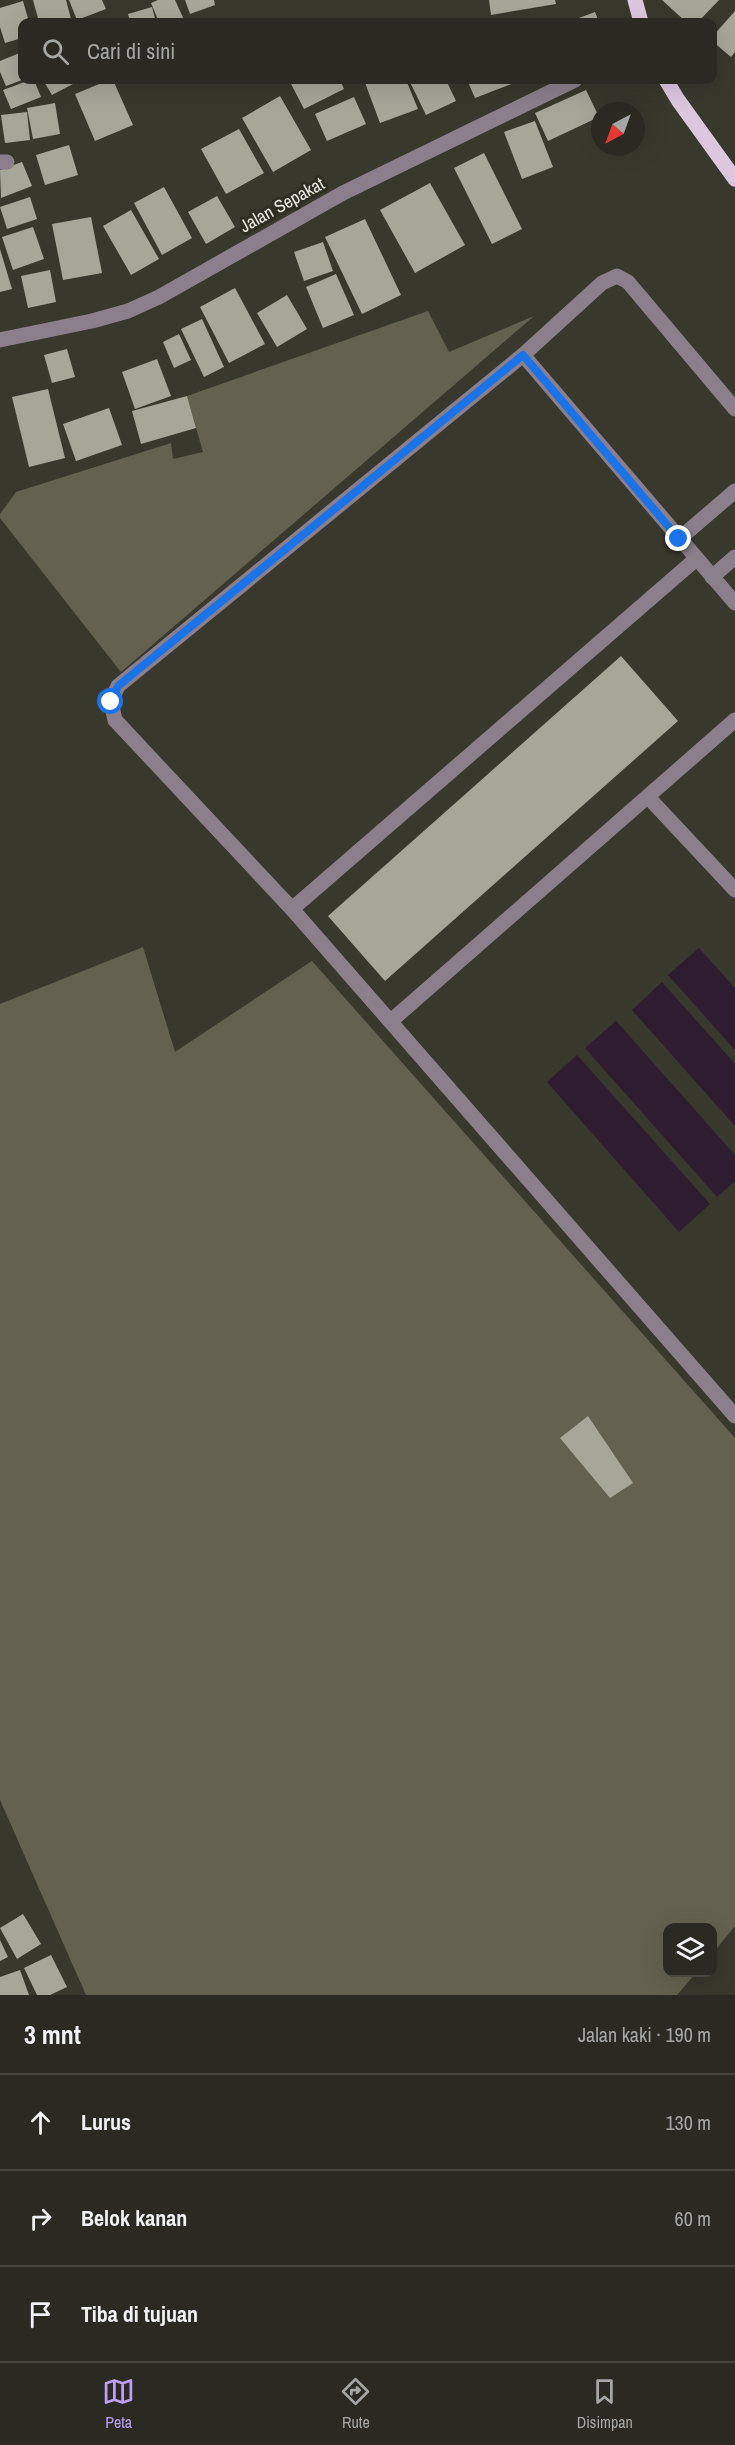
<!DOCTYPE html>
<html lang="id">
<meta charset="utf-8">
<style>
body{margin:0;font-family:"Archivo Narrow",sans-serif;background:#32322a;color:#f1f3f6}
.controls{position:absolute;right:18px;bottom:18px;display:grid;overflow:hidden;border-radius:12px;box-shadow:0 6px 24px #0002}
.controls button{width:54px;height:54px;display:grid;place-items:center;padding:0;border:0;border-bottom:2px solid #464640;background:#2a2a22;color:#f1f3f6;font:30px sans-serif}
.compass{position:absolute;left:591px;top:102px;width:54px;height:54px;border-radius:50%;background:#2a2a22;box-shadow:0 6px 24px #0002;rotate:221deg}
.stop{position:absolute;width:18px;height:18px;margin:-14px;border:4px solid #1a73e8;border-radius:50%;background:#fff}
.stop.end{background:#1a73e8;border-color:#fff;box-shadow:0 2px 6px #0008}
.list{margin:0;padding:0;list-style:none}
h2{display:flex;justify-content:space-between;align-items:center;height:78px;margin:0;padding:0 24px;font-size:26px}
h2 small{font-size:20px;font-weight:400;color:#a5a7a5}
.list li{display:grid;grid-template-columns:39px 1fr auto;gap:18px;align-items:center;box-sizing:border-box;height:96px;padding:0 24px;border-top:2px solid #464640}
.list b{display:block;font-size:22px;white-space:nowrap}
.list em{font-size:20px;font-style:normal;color:#a5a7a5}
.icon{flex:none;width:33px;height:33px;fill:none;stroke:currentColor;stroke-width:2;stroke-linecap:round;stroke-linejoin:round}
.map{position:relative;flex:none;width:735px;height:1995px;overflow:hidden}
.search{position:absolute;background:#2a2a22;box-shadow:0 6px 24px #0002;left:18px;right:18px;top:18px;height:66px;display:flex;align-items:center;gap:15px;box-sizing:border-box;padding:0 21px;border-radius:12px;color:#a5a7a5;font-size:22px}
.sheet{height:366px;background:#2a2a22}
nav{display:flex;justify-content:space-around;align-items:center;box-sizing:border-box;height:84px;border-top:2px solid #464640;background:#2a2a22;font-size:16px;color:#a5a7a5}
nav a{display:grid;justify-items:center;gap:3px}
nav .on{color:#bca0f2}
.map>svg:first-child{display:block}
</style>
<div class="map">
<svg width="735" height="1995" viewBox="0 0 735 1995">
<rect width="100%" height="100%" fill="#38382d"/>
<g fill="#636250">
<polygon points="428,311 449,352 534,316 121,672 0,518 0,514 16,492 171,443 173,459 203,452 187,396"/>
<polygon points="143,947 175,1052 312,961 735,1438 735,1926 713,1953 712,1928 668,1928 668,1972 696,1973 677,1995 86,1995 0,1800 0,1004"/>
</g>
<g fill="#2e1c31">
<polygon points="699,948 735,988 735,1050 668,975"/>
<polygon points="662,982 735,1064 735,1126 632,1010"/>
<polygon points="616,1021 735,1155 735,1181 717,1197 585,1048"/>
<polygon points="577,1055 710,1204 679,1232 547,1082"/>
</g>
<g fill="#a6a699">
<polygon points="33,0 66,0 71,19 39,22"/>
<polygon points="69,0 102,0 106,9 77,20"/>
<polygon points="158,0 175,0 185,22 159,22 151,3"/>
<polygon points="185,0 214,0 215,5 190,14"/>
<polygon points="489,0 555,0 556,4 491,15"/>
<polygon points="662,0 719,0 698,22 686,22"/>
<polygon points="23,1 29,22 22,22 22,38 5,43 0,27 0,8"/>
<polygon points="152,7 156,22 130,22 128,14"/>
<polygon points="735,11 735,52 731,57 712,41 712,37"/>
<polygon points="595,12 599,22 568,22"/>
<polygon points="22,52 22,80 6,86 0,72 0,61"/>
<polygon points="30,80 34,80 41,97 11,109 3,90"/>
<polygon points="43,80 71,80 73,84 52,95"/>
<polygon points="109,80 113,80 133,125 95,141 75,94"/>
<polygon points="289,80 340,80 344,89 304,109"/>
<polygon points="364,80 406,80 418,109 380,123"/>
<polygon points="409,80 446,80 456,101 426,115"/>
<polygon points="467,80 512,80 514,83 475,98"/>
<polygon points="586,90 599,117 548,141 535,113"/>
<polygon points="280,96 311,150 273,172 242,118"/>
<polygon points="354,97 366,124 327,141 315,114"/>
<polygon points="55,103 60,134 33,139 27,108"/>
<polygon points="27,112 30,140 5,143 1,115"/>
<polygon points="535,121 553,167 522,179 504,132"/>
<polygon points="239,129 264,173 226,194 201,149"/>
<polygon points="69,145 78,175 45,185 36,155"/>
<polygon points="484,153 522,229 492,244 454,168"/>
<polygon points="22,162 32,186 1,198 0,170"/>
<polygon points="430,183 465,245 415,273 380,210"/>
<polygon points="164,187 192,238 162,255 134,203"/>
<polygon points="217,196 235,227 206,244 188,212"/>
<polygon points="30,197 37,219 7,229 0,207"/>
<polygon points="131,210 159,259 131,275 103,226"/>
<polygon points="91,217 102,273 63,280 52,224"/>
<polygon points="365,219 401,295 362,314 325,237"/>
<polygon points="33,227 44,259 13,270 2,237"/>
<polygon points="323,242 333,271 304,281 294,252"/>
<polygon points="0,249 12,289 0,292"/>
<polygon points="50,270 56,302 28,308 21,276"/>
<polygon points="336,274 354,315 323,328 306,287"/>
<polygon points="235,288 265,344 229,363 200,307"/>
<polygon points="287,295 307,329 277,347 257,313"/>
<polygon points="202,319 224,367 204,377 181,329"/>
<polygon points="179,334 191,360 174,368 163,342"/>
<polygon points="67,349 75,377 52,383 44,355"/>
<polygon points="157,359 171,396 135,409 122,372"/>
<polygon points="48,389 65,458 29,467 12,397"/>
<polygon points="187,396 196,428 141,444 132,411"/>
<polygon points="109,408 122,445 76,461 63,424"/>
<polygon points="621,656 678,721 385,981 328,916"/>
<polygon points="588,1416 633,1483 610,1498 560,1438"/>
<polygon points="23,1914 41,1944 17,1959 0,1928"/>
<polygon points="0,1940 8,1957 0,1961"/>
<polygon points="51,1955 67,1987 50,1995 37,1995 24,1968"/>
<polygon points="20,1970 29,1995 0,1995 0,1977"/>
</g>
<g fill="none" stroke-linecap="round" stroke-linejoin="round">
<g stroke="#8a7f8b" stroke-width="15">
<polyline points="0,162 7,162"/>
<polyline points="0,340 92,321 128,311 159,297 343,193 575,80"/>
<polyline points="523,355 735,603"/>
<polyline points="735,409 628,282 617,276 602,283 523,355 118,686 111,702 115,720 292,909 735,1416"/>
<polyline points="679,539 735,491"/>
<polyline points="712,577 735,557"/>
<polyline points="648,797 735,890"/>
<polyline points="292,909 696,559"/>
<polyline points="391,1021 735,720"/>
</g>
<g stroke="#dcc7df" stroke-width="15">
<polyline points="635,0 641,22"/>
<polyline points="666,80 678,100 735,179"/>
</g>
</g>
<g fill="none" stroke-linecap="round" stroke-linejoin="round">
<polyline stroke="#1a73e8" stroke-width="8" points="111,702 118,686 523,355 679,539"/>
</g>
<g text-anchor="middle" stroke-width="6" stroke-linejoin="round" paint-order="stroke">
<g font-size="18" fill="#eaeae3" stroke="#2e2e23">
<text transform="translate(282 205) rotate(-29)" y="6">Jalan Sepakat</text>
</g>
</g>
</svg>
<div class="controls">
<button><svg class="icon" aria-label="layers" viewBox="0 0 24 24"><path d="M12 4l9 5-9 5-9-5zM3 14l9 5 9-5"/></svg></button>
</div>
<svg class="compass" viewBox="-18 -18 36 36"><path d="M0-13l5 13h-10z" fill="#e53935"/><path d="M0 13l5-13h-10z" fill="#a5a7a5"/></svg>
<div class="stop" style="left:111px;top:702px"></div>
<div class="stop end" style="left:679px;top:539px"></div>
<div class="search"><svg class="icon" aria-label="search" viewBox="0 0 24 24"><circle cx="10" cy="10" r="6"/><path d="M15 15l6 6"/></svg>Cari di sini</div>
</div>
<section class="sheet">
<h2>3 mnt<small>Jalan kaki · 190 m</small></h2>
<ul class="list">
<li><svg class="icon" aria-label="ahead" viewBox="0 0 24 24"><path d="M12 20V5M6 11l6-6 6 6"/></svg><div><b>Lurus</b></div><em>130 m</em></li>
<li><svg class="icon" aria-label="right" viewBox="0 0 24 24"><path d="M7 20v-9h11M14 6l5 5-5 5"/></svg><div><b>Belok kanan</b></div><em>60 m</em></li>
<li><svg class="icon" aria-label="arrive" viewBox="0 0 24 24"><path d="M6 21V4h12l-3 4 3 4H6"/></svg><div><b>Tiba di tujuan</b></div></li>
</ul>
</section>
<nav>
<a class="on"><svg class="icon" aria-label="map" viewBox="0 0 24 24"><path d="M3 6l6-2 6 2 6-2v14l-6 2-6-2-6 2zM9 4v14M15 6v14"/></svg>Peta</a>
<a><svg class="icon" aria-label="directions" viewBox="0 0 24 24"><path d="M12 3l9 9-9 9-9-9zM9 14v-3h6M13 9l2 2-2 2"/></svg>Rute</a>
<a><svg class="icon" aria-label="saved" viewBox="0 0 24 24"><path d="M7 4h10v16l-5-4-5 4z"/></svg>Disimpan</a>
</nav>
